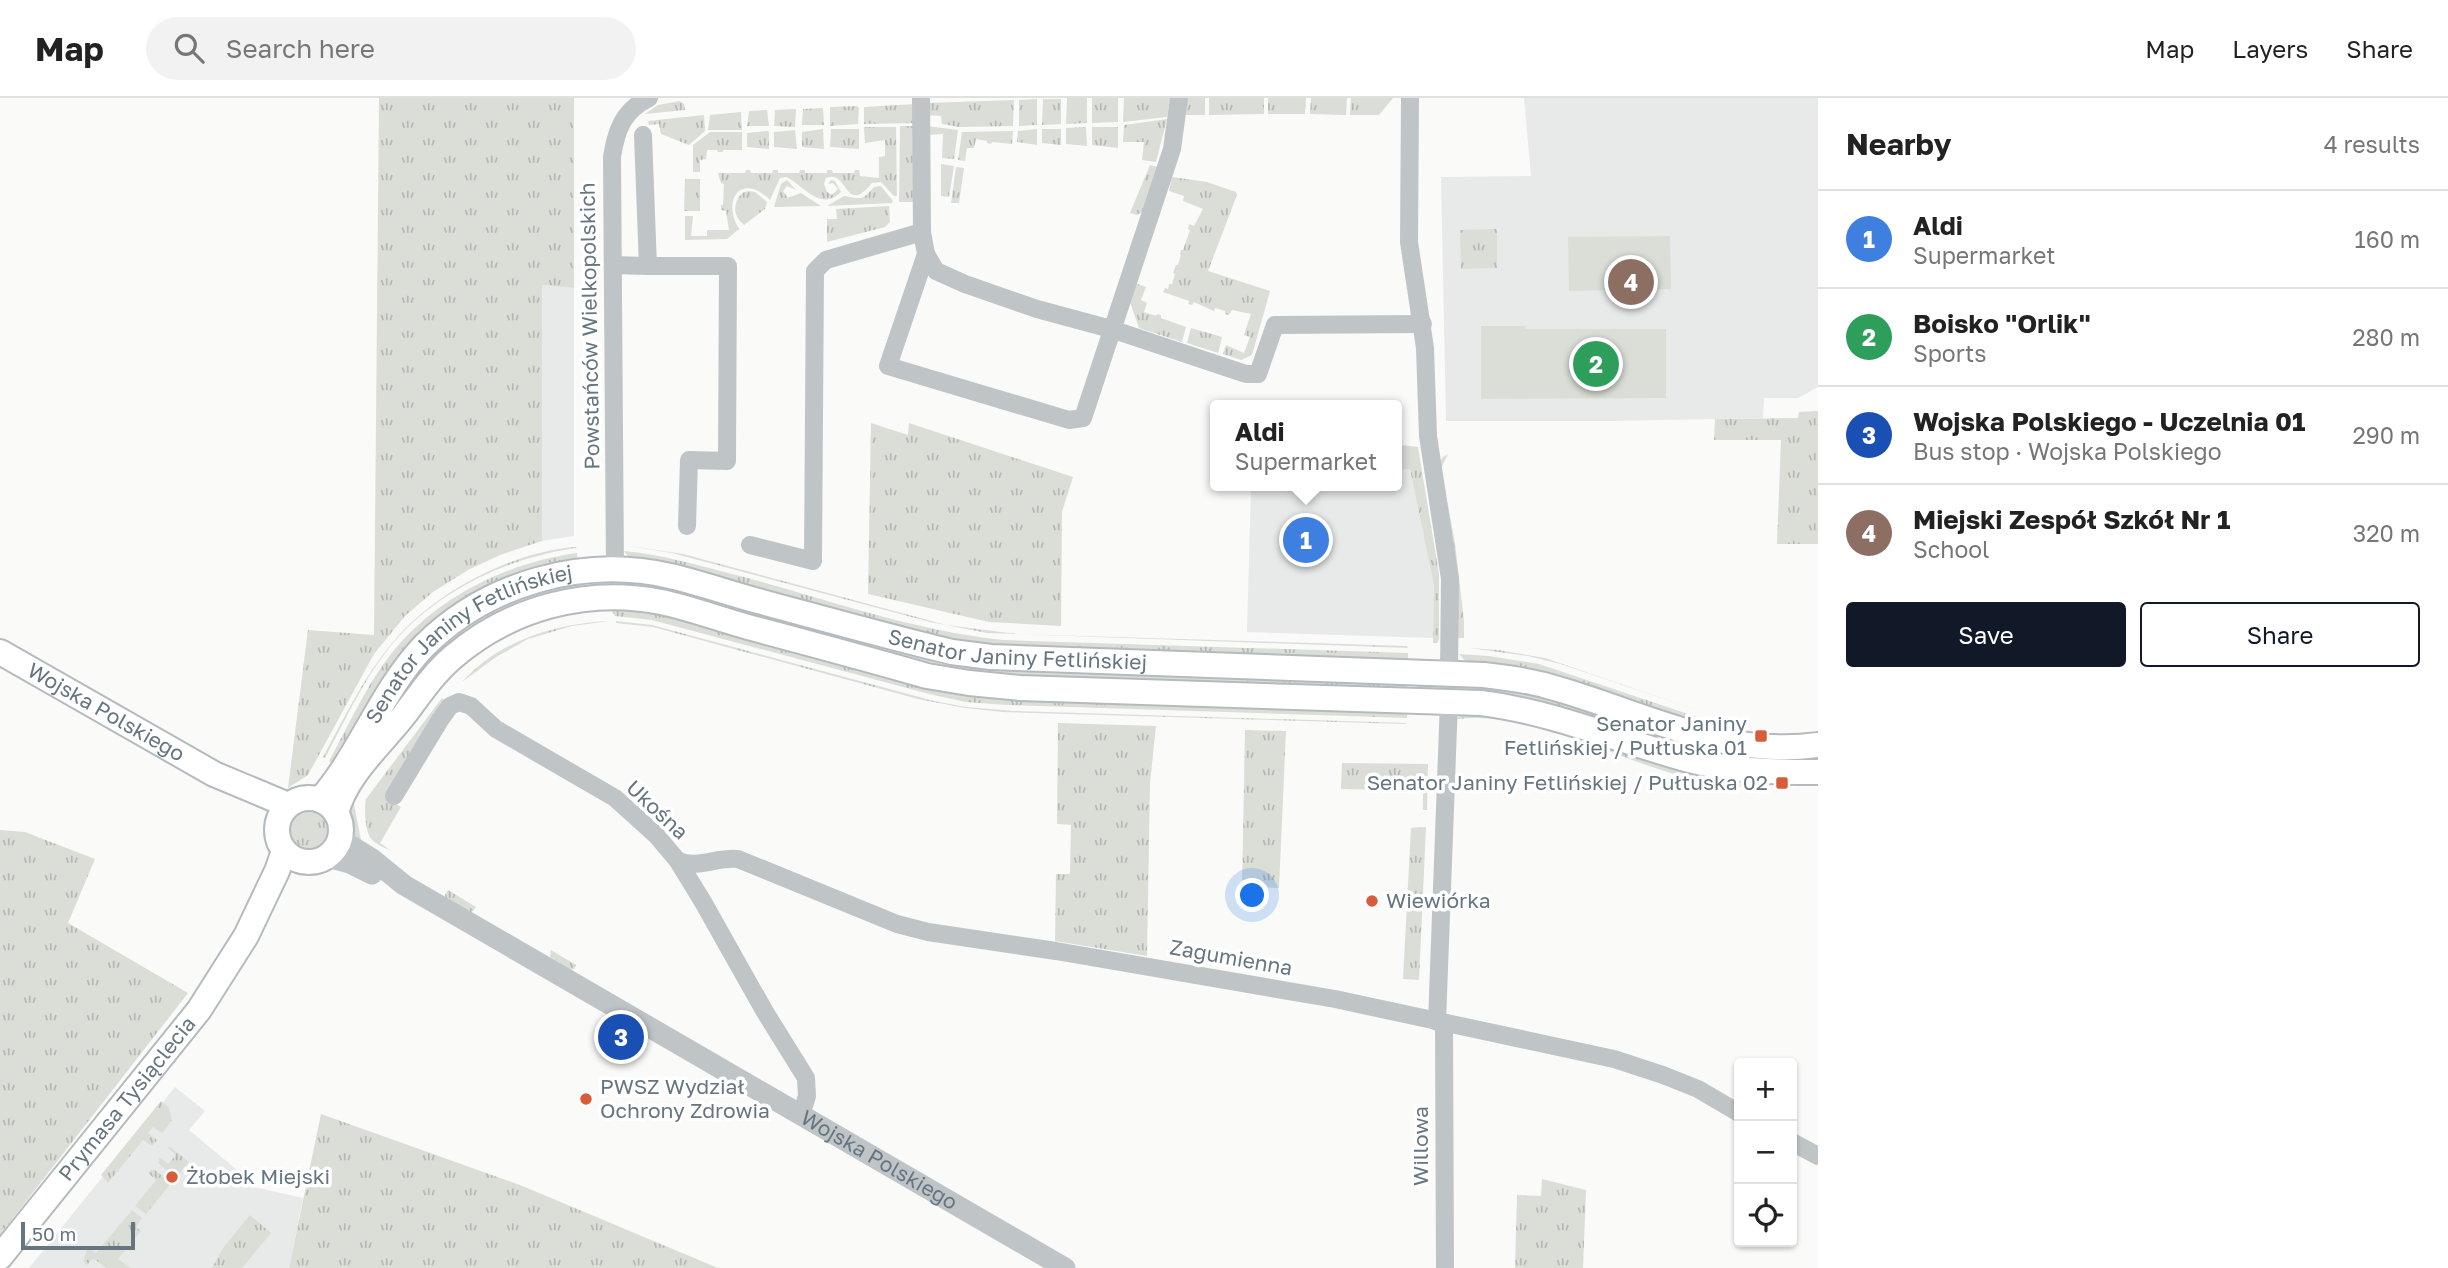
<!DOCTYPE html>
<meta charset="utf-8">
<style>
body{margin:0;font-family:"Golos Text",sans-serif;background:#f2f2f2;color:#222}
.controls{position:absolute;right:21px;bottom:21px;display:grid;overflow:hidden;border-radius:7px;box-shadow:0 2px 5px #0004}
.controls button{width:63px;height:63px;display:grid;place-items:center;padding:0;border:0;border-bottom:2px solid #e0e0e0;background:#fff;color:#222;font:35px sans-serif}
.scale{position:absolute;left:21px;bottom:18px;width:114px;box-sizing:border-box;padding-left:7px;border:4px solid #667681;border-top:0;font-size:19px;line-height:24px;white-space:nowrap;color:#667681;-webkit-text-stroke:5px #fff;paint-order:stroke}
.you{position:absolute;left:1253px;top:798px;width:24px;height:24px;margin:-18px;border:5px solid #fff;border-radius:50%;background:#1a73e8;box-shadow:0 0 0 10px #1a73e833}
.badge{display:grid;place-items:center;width:46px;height:46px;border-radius:50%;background:#111827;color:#fff;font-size:23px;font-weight:700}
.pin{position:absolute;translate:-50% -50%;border:4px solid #fff;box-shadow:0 2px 7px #0006}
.popup{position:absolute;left:1210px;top:302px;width:192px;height:91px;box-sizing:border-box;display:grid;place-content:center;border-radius:7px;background:#fff;filter:drop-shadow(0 2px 5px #0005);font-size:23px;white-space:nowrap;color:#767676}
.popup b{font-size:26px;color:#222}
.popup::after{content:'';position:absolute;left:50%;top:100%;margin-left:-14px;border:14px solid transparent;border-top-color:#fff}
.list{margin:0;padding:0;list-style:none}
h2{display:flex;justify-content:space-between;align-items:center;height:91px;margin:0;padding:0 28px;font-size:30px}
h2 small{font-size:23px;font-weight:400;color:#767676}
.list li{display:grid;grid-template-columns:46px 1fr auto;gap:21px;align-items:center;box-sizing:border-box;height:98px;padding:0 28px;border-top:2px solid #e0e0e0}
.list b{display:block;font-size:26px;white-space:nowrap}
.list p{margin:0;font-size:23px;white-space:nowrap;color:#767676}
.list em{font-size:23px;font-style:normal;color:#767676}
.actions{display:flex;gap:14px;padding:21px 28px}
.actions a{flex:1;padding:16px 0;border:2px solid #111827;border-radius:7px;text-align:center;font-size:24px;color:#111827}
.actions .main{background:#111827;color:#fff}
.icon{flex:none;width:38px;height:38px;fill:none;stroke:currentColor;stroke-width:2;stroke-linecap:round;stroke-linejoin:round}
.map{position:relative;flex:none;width:1818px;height:1170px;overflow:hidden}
header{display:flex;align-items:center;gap:42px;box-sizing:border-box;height:98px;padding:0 35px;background:#fff;border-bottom:2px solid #e0e0e0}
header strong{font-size:33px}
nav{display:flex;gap:38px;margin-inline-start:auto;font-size:24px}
.search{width:490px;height:63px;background:#f2f2f2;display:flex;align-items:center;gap:18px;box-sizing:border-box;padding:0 24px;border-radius:38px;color:#767676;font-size:26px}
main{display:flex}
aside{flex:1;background:#fff}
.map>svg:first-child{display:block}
</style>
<header>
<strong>Map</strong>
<div class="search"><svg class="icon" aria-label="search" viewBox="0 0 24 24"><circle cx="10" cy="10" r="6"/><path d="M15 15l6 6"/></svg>Search here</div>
<nav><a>Map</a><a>Layers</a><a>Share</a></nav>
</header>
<main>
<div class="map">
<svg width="1818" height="1170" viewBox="0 0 1818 1170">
<defs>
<pattern id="grass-tufts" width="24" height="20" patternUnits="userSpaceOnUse" patternTransform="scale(1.75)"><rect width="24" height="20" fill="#daded7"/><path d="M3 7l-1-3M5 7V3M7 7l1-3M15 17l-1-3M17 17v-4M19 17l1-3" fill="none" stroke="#b5b9b4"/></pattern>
</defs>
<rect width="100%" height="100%" fill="#fafaf8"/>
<g fill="#e8e9e9">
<polygon points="1524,0 1818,0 1818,289 1798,300 1764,300 1763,320 1614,323 1446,323 1441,79 1531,78"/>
<polygon points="542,187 574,190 574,438 542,443"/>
<polygon points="1397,371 1410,371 1434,488 1433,540 1247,534 1251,388 1397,388"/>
<polygon points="175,989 205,1013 189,1032 236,1071 243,1072 241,1086 303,1100 289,1170 29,1170"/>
</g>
<g fill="url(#grass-tufts)">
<polygon points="379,0 574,0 574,190 542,187 542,443 500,457 468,472 433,494 405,518 374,556 308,677 288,690 308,532 374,537"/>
<polygon points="1067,0 1087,0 1087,25 1066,26"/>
<polygon points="1092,0 1118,0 1118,24 1092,25"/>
<polygon points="1124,0 1170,0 1167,19 1123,24"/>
<polygon points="1185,0 1205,0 1205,17 1184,17"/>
<polygon points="1209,0 1264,0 1264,16 1209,17"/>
<polygon points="1268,0 1306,0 1305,16 1268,16"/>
<polygon points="1311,0 1347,0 1346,17 1310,16"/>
<polygon points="1351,0 1393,0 1379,17 1350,17"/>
<polygon points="1037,1 1037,27 1019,28 1019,2"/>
<polygon points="1043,1 1061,1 1061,26 1042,27"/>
<polygon points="1014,2 1013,28 959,29 942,26 941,18 927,17 927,5"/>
<polygon points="680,3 684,6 685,12 645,16 658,7"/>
<polygon points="916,6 917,25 864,26 864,9"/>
<polygon points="857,8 859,10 858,26 830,28 830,9"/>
<polygon points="823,10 824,27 802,27 803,11"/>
<polygon points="796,11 795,29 774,28 775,12"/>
<polygon points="767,12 769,28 747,28 749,13"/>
<polygon points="741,14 742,32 708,32 710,17"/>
<polygon points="704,17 705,33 689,47 661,36 659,26 649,27 648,23"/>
<polygon points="1167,21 1156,64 1142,62 1144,44 1123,44 1124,27"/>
<polygon points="900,28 917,28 916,104 899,104"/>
<polygon points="927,28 958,32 954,61 942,60 943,36 927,37"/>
<path d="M864,29h32l1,69h-3l-13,-14 -9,1c-28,34 -23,-14 -46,-5l-2,6 3,8 5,3 6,-6 -5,-6 -5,1 3,-4 4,1 6,11c-21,21 -38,-8 -55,-15l-6,1 -10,22c-28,-28 -49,-1 -31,29l-12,10 -42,1v-24h8l-2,20h16v-6h22l-3,-19 -5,-1v-5h2l1,-21 -3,-1 -3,-10h27l1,-3h4l1,3h21l1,-3h5v3h21l1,-3h5v3h22v-3h5l1,3h21l1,-3h4l1,6 19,2v-21l6,-1v-16l-20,3z"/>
<polygon points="1086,29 1087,48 1066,46 1066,30"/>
<polygon points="1092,29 1118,29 1118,50 1092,47"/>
<polygon points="823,31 824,51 802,49 802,34"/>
<polygon points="831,31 859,31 859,51 830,49"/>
<polygon points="1037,31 1037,47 1017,44 1018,33"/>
<polygon points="1042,31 1061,31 1061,47 1042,45"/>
<polygon points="795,32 797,51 774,49 774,34"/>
<polygon points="767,33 769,34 769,51 747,49 747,35"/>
<polygon points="1013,33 1012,46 992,44 991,46 987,45 987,43 976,41 974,50 967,50 965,63 958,62 962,34"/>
<polygon points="710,34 742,34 742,52 723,52 723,54 718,54 717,52 707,52 706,61 700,62 700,74 693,74 693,47"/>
<polygon points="941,66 954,68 949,99 941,98"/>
<polygon points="1150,67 1158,69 1142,114 1137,117 1130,115"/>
<polygon points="956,69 964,70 959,105 951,105"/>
<polygon points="1172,79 1207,84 1236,94 1237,97 1208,173 1270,193 1252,257 1241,262 1223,256 1226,247 1244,255 1250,239 1244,237 1251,216 1232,212 1229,217 1225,216 1225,213 1215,210 1214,213 1194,204 1192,207 1188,206 1189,203 1163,194 1165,190 1168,191 1169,186 1172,186 1175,176 1173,175 1176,167 1178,167 1181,157 1180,156 1181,152 1183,152 1190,132 1188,131 1189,126 1194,128 1203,111 1183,103 1184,98 1169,93"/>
<polygon points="685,81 700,81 700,113 684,113"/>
<polygon points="787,82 796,92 787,88 783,93 788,100 801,95 821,108 774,109 781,86"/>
<path d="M881,88l12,15 -1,2 -65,3 17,-10c17,3 18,5 30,-9z"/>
<path d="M748,93l7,1 12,10 -2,7 -21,16c-11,-9 -12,-21 -2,-32z"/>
<polygon points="889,108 890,124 885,129 827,144 827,121 837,121 836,111"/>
<polygon points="1497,131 1497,170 1461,171 1460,132"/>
<polygon points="1135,185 1146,189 1141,202 1147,205 1144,214 1156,218 1157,216 1161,217 1161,220 1186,229 1182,244 1139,230 1129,201"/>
<polygon points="1191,230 1222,239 1218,255 1187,245"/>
<polygon points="1818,313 1818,446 1777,446 1781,342 1714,342 1715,321 1798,320 1799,314"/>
<polygon points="871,325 908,337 909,325 1073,379 1062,414 1061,528 989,524 868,496"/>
<polygon points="1401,347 1418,349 1439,476 1439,542 1437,545 1433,545 1434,488 1410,371 1397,371 1398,349"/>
<polygon points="1448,356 1441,370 1455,445 1464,523 1464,540 1457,540 1439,366 1443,359"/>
<polygon points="623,447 683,456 946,527 1017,536 1407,548 1408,550 987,535 930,524 672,455"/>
<path d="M575,449l2,1c-68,9 -138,42 -183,94 -29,34 -48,77 -69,116l-2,-1c21,-39 41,-81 70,-115 42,-50 118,-90 182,-95z"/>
<path d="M624,453c41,4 80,16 120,26 85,23 171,54 259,63l405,13v10l-418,-13 -360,-91z"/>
<path d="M577,455l1,11 -111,38 -130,166 -8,-7c22,-40 41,-85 73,-120 45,-49 110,-79 175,-88z"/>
<polygon points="589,481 650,483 922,556 1407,582 1407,593 980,578 589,492"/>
<polygon points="579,483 580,493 510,513 358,664 402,588 442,543 509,501"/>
<polygon points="613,510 664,516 936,588 1407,609 1407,620 1007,607 966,604 933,597 652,522 615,518 611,512"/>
<path d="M610,523l-38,5 -44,13 -32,18 -34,25c36,-41 95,-59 148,-61z"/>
<polygon points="616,523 652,527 934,603 966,609 1014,613 1407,625 1405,626 1003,614 965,610 918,601 653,529 616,525"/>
<polygon points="1469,550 1498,552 1545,560 1711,617 1561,566 1528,558"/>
<polygon points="1459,556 1489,558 1539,566 1703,621 1727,625 1742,632 1705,632 1468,566"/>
<polygon points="1418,583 1474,584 1818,657 1818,665 1736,663 1417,593"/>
<path d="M442,600l3,3 -10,12 -49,85 15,9 -21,36 11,8c-6,-3 -15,-7 -20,-12 -6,-9 -7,-30 -5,-40z"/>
<path d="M1481,611l253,73 22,4c-20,3 -37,-1 -57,-6 -81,-16 -157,-70 -242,-61l5,-5z"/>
<polygon points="1058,625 1156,628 1150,685 1147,858 1055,843 1056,776 1070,776 1071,727 1057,726"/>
<polygon points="1245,632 1286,633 1279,790 1242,789"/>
<polygon points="1342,665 1428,666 1427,712 1423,712 1423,693 1341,691"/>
<polygon points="353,701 361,742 352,737 347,718"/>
<circle cx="309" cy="732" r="23"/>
<polygon points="1426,729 1419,882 1403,881 1411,730"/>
<polygon points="0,732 25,734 95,761 68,825 188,895 0,1137"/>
<polygon points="448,792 476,809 473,813 469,815 446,801 445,797"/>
<polygon points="551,852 576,867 574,871 570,872 550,859"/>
<polygon points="161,1003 169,1010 172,1022 162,1035 153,1029 148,1035 157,1042 152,1048 143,1042 108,1085 101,1077"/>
<polygon points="321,1016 520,1087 718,1170 289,1170"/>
<polygon points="169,1048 189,1064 176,1080 158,1065 160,1059 168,1066 176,1057 168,1050"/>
<polygon points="151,1072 155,1072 171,1085 146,1116 135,1108 156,1082 148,1075"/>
<polygon points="1542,1081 1586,1092 1583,1170 1515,1170 1517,1097 1541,1098"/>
<polygon points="132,1112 142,1120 136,1129 141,1133 118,1161 131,1170 106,1170 93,1160 86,1168 84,1163 87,1149 96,1155"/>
<polygon points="250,1117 271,1135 242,1170 212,1170 223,1150"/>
</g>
<g fill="#daded7">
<polygon points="1670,138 1671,191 1569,193 1568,139"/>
<polygon points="1481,228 1525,228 1526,231 1666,231 1666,300 1481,301"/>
</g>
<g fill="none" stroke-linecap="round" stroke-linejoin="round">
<defs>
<g id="secondary">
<path id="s2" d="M0,554l214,122 74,31"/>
<circle cx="309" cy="732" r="32"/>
<path id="s3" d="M320,702c41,-47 61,-109 104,-154 63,-63 159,-90 246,-70 31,7 61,18 92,26 63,17 127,35 190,50l39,5 493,18c25,3 49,6 74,14 87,25 166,69 260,56"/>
<path d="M336,715c10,-39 45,-68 69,-99 15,-20 29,-41 48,-57 57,-49 134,-70 208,-55 29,6 58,17 87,25 60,16 120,32 179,49l42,7 51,5 461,15c73,9 138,38 208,57 43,11 85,12 129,12"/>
<path id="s4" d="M0,1159l199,-247 47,-74 31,-65 7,-20"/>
</g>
</defs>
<use href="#secondary" stroke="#b4babe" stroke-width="28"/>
<g stroke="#bfc4c7" stroke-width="18">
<polyline points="921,0 922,134 926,156 936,173 965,186 1037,211 1111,231 1246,276 1258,276 1275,227 1423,226"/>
<polyline points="1410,0 1409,144 1425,250 1428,338 1450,481 1449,575"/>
<polyline points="643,37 648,168 728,168 727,363 689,362 687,428"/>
<polyline points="926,156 888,268 1069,322 1083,320 1172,51 1179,0"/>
<polyline points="612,167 648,168"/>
<polyline points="750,447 813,463 815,173 826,162 922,134"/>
<path d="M615,471l-3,-412c4,-26 11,-47 37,-59"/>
<polyline points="394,698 440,622 450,608 459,604 471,608 496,631 615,700 656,737 678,763 703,804 765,914 806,980 807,998 801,1017"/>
<path d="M678,763c22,8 37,-4 60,-2l159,65 31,8 128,19 279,48 279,60 49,16 35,14 41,24"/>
<polyline points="1437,924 1449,603"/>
<polyline points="1444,925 1445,1170"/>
<polyline points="1792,1044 1818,1058"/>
</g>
<g stroke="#bfc4c7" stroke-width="21">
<path id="s1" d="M340,741l32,20 32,26 661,383"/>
<polyline points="328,759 350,765 372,776"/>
</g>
<use href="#secondary" stroke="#fff" stroke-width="24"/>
</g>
<g fill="#d85c3a" stroke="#fff" stroke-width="2.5">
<rect x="1754" y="631" width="14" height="14" rx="3.5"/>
<rect x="1775" y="678" width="14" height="14" rx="3.5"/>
<circle cx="1372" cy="803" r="7"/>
<circle cx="586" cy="1001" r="7"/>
<circle cx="172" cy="1079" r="7"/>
</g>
<g text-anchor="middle" stroke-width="7" stroke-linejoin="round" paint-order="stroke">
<g font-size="21" fill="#667681" stroke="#fff">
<text transform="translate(590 228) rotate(-91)" y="7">Powstańców Wielkopolskich</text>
<text dy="7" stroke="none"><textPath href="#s3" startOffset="810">Senator Janiny Fetlińskiej</textPath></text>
<text dy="7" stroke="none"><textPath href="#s3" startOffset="224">Senator Janiny Fetlińskiej</textPath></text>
<text dy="7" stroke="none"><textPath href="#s2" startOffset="122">Wojska Polskiego</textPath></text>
<text transform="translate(657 712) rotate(43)" y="7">Ukośna</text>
<text transform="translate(1231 860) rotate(10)" y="7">Zagumienna</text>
<text dy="7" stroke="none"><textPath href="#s4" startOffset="203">Prymasa Tysiąclecia</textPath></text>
<text transform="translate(1421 1048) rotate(-90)" y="7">Willowa</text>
<text dy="7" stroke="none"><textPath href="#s1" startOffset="628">Wojska Polskiego</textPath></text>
</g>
<g font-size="21" fill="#667681" stroke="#fff" text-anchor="start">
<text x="1747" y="633" text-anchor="end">Senator Janiny<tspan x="1747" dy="24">Fetlińskiej / Pułtuska 01</tspan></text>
<text x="1768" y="692" text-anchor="end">Senator Janiny Fetlińskiej / Pułtuska 02</text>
<text x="1386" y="810">Wiewiórka</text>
<text x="600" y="996">PWSZ Wydział<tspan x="600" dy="24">Ochrony Zdrowia</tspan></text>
<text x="186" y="1086">Żłobek Miejski</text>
</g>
</g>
</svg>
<div class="controls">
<button>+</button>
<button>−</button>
<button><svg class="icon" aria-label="locate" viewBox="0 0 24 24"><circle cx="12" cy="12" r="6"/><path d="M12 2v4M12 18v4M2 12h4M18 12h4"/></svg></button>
</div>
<div class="scale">50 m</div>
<div class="you"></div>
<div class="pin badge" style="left:1306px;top:442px;background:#3f7fe0">1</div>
<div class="popup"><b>Aldi</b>Supermarket</div>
<div class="pin badge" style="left:1596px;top:266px;background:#2e9e5b">2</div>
<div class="pin badge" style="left:621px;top:939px;background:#1a4fb4">3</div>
<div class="pin badge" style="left:1631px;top:184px;background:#8d6e63">4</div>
</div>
<aside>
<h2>Nearby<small>4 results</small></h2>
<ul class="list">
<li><span class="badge" style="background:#3f7fe0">1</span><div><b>Aldi</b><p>Supermarket</p></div><em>160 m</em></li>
<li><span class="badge" style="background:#2e9e5b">2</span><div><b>Boisko &quot;Orlik&quot;</b><p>Sports</p></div><em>280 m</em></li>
<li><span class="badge" style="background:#1a4fb4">3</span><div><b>Wojska Polskiego - Uczelnia 01</b><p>Bus stop · Wojska Polskiego</p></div><em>290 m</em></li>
<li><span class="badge" style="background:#8d6e63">4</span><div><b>Miejski Zespół Szkół Nr 1</b><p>School</p></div><em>320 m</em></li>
</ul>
<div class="actions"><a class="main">Save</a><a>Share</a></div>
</aside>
</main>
